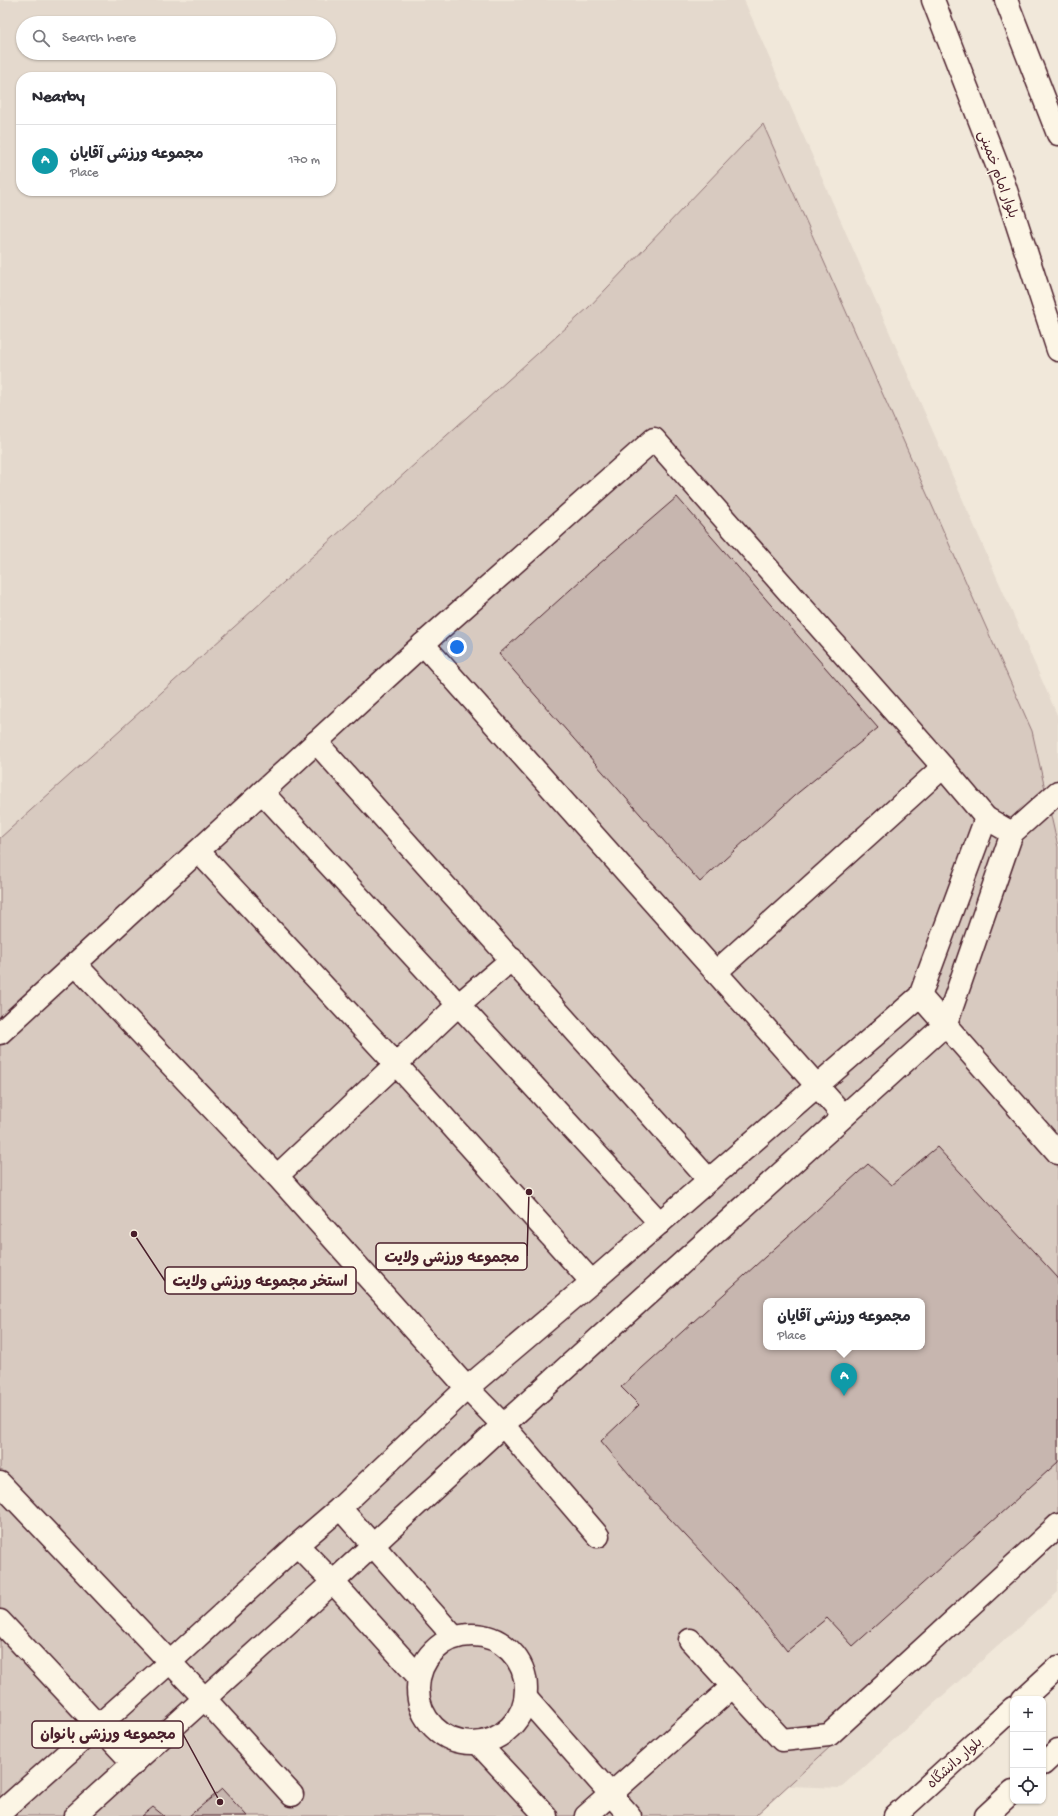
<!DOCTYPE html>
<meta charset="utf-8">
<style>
body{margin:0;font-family:"Gochi Hand","Playpen Sans Arabic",sans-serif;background:#f7f7f7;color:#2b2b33}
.controls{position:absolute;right:12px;bottom:12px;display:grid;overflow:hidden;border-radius:8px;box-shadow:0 1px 3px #0004}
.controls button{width:36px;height:36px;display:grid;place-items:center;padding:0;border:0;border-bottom:1px solid #e1e1e2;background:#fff;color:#2b2b33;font:20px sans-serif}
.you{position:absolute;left:457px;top:647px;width:14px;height:14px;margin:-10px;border:3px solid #fff;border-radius:50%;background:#1a73e8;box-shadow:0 0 0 6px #1a73e833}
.badge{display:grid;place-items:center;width:26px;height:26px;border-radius:50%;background:#2563eb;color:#fff;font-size:13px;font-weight:700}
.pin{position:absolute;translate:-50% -33px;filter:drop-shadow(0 1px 2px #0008)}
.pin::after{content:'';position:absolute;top:21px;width:14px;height:12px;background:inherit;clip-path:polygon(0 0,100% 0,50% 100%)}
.popup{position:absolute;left:763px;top:1298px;width:162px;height:52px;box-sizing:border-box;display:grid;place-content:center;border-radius:8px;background:#fff;filter:drop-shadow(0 1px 3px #0005);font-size:13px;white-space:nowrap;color:#7c7c81}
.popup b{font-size:15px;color:#2b2b33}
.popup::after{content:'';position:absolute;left:50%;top:100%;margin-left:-8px;border:8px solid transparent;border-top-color:#fff}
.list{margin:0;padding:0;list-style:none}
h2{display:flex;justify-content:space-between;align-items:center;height:52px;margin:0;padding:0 16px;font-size:17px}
h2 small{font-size:13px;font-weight:400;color:#7c7c81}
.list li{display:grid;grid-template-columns:26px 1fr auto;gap:12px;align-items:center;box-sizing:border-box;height:72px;padding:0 16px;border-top:1px solid #e1e1e2}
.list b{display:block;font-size:15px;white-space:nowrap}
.list p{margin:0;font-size:13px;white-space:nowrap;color:#7c7c81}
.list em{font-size:13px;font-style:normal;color:#7c7c81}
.icon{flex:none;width:22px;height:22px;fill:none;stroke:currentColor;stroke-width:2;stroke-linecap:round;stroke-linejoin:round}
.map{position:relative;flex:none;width:1058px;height:1816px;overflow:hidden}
.search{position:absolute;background:#fff;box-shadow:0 1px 3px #0004;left:16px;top:16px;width:320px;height:44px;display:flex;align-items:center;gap:10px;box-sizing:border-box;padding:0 14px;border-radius:22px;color:#7c7c81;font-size:15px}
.panel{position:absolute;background:#fff;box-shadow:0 1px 3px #0004;left:16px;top:72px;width:320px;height:124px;border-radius:16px}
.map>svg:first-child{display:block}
</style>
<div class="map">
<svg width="1058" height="1816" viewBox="0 0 1058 1816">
<rect width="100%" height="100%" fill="#f1e8da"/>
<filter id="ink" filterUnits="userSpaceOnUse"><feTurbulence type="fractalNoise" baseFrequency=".025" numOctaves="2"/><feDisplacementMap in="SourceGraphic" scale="8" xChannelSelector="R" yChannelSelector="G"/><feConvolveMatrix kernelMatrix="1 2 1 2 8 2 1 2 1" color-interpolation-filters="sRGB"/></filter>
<g filter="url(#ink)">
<path fill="#e4d9cd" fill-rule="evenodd" d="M0,0h744l314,717v875l-218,196 -74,-3 -766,31zM23,23h306v30h-306zM21,77h310v114h-310zM766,1301h156v46h-156z"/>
<path fill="#d8cac0" stroke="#917476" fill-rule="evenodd" d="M763,124l269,607 26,116v690l-303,279h-755v-978l588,-530zM766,1301h156v46h-156z"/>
<g fill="#c7b6af" stroke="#4a1f2b" fill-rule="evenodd">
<polygon points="677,497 878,728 794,796 700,882 499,654 591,571"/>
<path d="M937,1147l121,131v184l-205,184 -26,-28 -40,33 -38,-48 -110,-117 -38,-45 38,-36 -18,-18 247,-223 23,21zM766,1301h156v46h-156z"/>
<polygon points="222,1789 247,1816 189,1816"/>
<polygon points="153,1807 164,1816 142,1816"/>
</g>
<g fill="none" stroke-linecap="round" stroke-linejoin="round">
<defs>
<g id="minor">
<polyline points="423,644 844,1116"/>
<polyline points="316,742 709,1180"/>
<polyline points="262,792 660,1223"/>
<polyline points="198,851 396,1064 458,1005 512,959"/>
<polyline points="920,996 1058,1153"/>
<polyline points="0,1033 75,964"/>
<polyline points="277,1176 396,1064 592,1282"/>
<polyline points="0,1483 205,1699 292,1795"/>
<polyline points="340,1508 467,1388 592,1282 920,996 986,818"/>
<polyline points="598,1536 503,1425 467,1388 277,1176 75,964 423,644 654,439 943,767"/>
<polyline points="297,1545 333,1582 503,1425 946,1024 1012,833 986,818 943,767 716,972"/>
<polyline points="0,1621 134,1764"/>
<circle cx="472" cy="1689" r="54"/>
<polyline points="690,1640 782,1740 829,1735 1058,1525"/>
<polyline points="0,1813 170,1662 297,1545 340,1508 454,1637"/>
<polyline points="75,1816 333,1582 418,1676"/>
<polyline points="586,1816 732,1687"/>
</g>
<g id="tertiary">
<polyline points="1012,833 1058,792"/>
<polyline points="526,1698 630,1816"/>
<polyline points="1023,1699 1058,1667"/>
<polyline points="478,1743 546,1816"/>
<polyline points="1043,1764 1058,1750"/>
<polyline points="895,1816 1013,1708"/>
<polyline points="986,1816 1013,1791"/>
</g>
<g id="primary">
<polyline points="933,0 1002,178 1058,350"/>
<polyline points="1006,0 1058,134"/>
</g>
</defs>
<use href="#minor" stroke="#4a1f2b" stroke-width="25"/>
<use href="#tertiary" stroke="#4a1f2b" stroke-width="25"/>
<use href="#primary" stroke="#4a1f2b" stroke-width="25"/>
<use href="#minor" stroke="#fcf5e5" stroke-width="22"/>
<use href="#tertiary" stroke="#fcf5e5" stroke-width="22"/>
<use href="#primary" stroke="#fcf5e5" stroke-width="22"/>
</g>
</g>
<g text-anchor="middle" stroke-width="3" stroke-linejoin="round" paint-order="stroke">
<g font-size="14" fill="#4a1f2b" stroke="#fcf5e5">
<text transform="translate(999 174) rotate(70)" y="5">بلوار امام خمینی</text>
<text transform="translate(954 1762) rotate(-42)" y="5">بلوار دانشگاه</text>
</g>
</g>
<path fill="none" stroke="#4a1f2b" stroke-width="1.5" d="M529 1192L527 1256M134 1234L165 1281M220 1802L183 1734"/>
<g fill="#4a1f2b" stroke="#fcf5e5" stroke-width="1.5">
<circle cx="529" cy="1192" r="4"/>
<circle cx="134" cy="1234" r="4"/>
<circle cx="220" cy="1802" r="4"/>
</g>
<g fill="#fcf5e5" stroke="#4a1f2b" stroke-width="1.5">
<rect x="376" y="1243" width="151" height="27" rx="4"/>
<rect x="165" y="1267" width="191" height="27" rx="4"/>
<rect x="32" y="1721" width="151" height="27" rx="4"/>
</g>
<g font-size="15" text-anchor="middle" font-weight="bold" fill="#4a1f2b">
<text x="452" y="1262">مجموعه ورزشی ولایت</text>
<text x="260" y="1286">استخر مجموعه ورزشی ولایت</text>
<text x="108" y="1739">مجموعه ورزشی بانوان</text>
</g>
</svg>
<div class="controls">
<button>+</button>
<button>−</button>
<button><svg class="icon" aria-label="locate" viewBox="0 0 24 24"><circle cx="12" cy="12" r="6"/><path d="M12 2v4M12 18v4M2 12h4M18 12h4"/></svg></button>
</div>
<div class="you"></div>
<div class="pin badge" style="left:844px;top:1396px;background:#0f9aa8">A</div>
<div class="popup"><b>مجموعه ورزشی آقایان</b>Place</div>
<div class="search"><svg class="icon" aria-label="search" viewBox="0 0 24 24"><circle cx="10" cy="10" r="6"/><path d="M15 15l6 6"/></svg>Search here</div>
<section class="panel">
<h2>Nearby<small></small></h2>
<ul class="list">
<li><span class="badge" style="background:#0f9aa8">A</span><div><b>مجموعه ورزشی آقایان</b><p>Place</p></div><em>170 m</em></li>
</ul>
</section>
</div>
